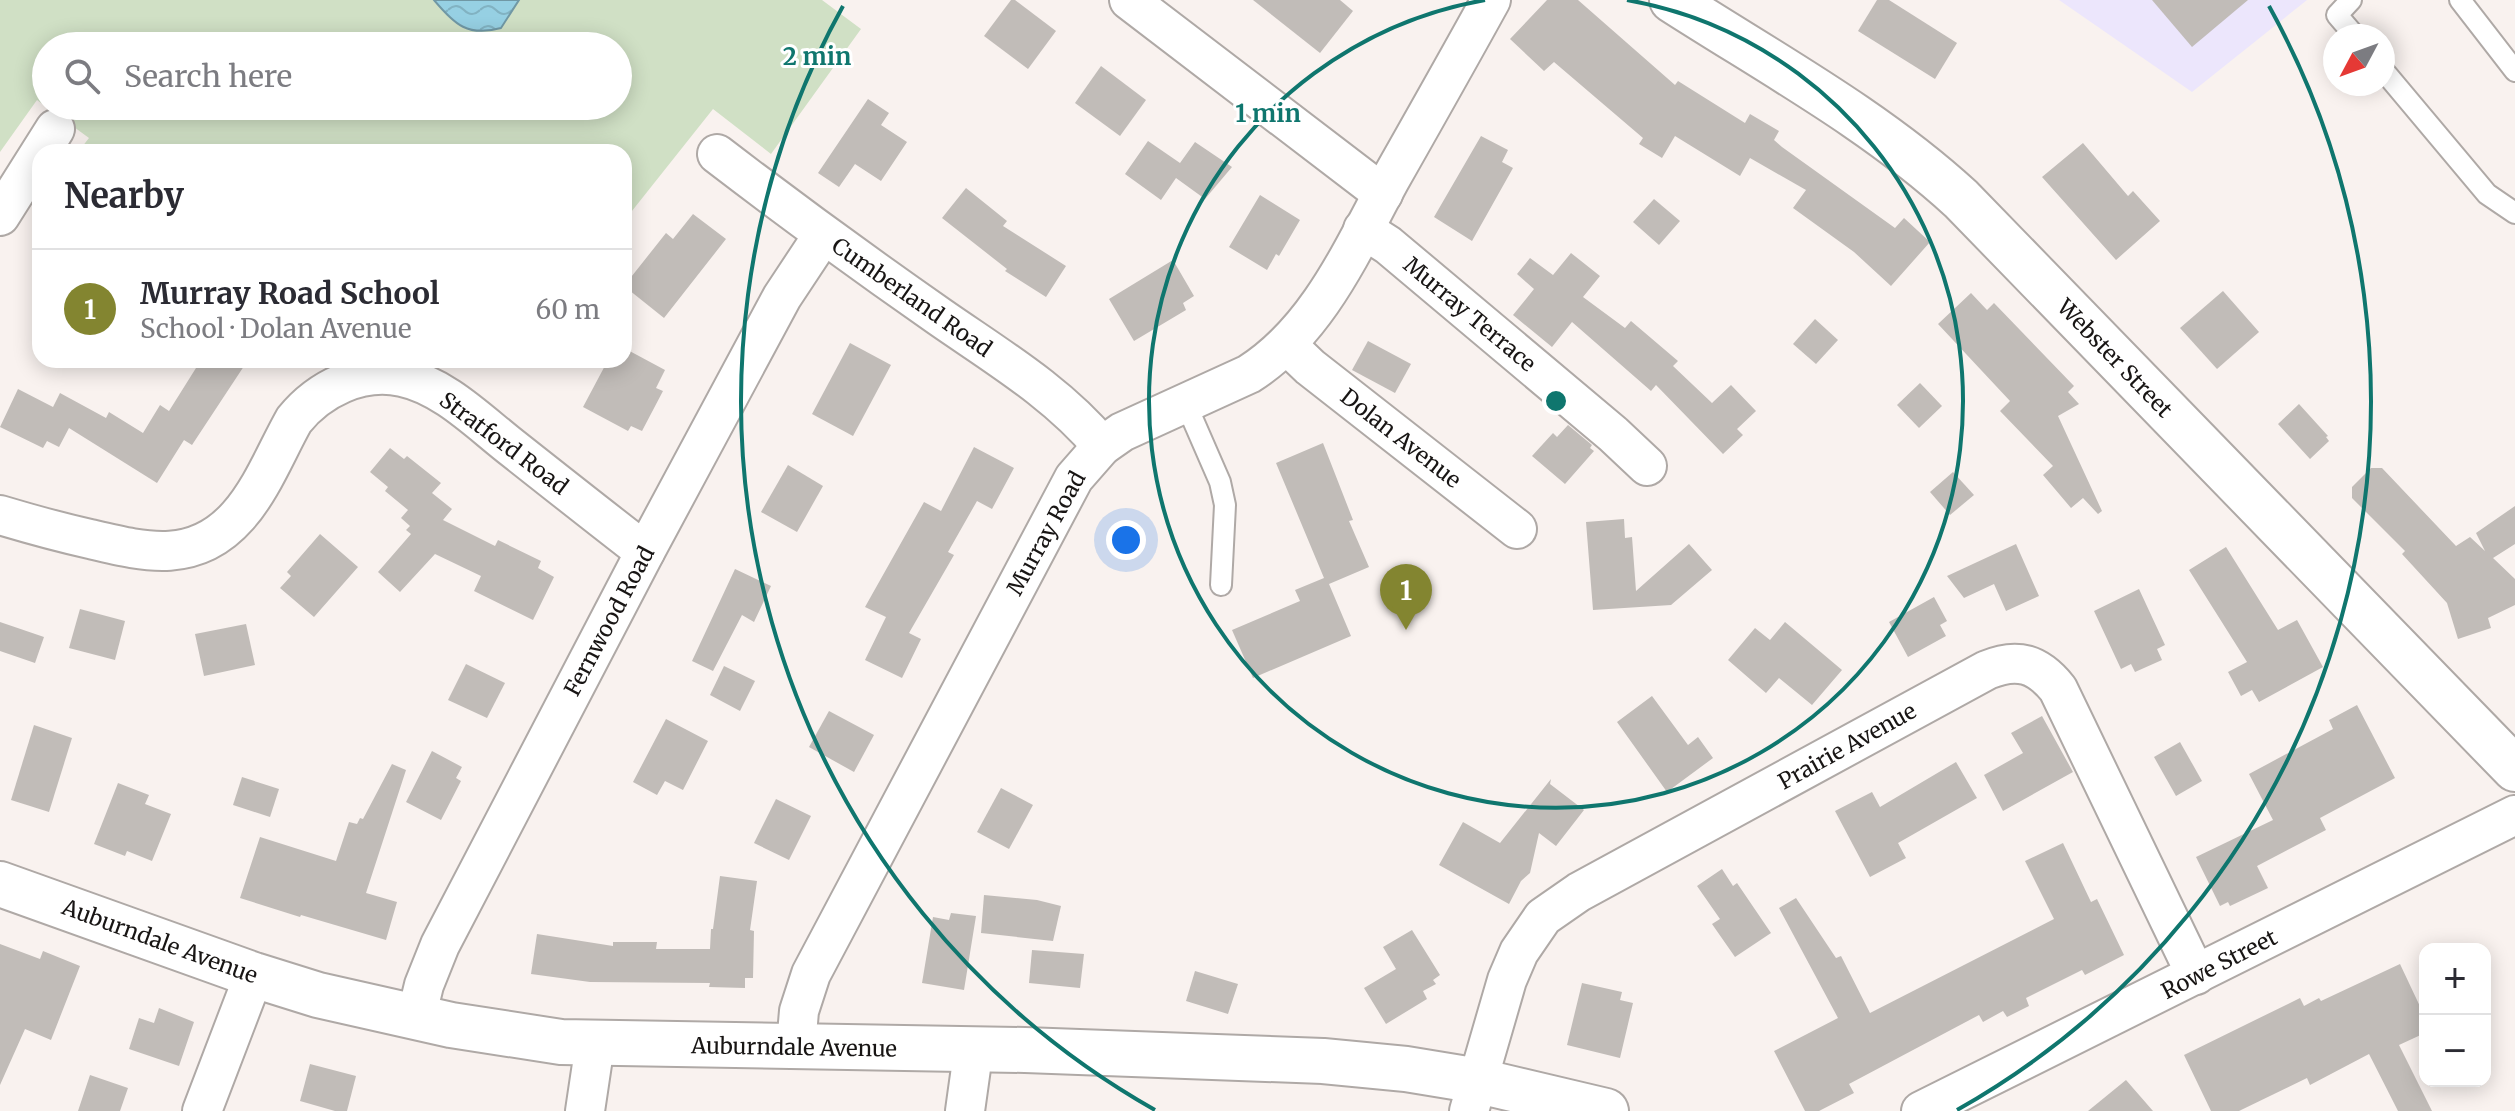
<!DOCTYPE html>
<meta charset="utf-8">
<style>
body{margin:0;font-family:Merriweather,serif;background:#f7f7f7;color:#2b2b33}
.controls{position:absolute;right:24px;bottom:24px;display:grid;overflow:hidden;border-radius:16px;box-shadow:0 4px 20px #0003}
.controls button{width:72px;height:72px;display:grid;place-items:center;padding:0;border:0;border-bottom:2px solid #e1e1e2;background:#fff;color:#2b2b33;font:40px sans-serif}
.compass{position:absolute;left:2323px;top:24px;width:72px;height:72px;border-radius:50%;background:#fff;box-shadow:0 4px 20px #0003;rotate:229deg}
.you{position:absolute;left:1126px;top:540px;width:28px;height:28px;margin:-20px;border:6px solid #fff;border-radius:50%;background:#1a73e8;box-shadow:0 0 0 12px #1a73e833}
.badge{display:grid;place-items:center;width:52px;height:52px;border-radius:50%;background:#838530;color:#fff;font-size:26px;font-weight:700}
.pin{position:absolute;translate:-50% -66px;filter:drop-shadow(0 2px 4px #0008)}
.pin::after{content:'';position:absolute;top:42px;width:28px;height:24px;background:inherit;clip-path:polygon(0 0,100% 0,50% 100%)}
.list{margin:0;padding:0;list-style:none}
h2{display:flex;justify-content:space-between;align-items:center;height:104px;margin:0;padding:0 32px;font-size:34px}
h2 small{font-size:26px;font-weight:400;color:#7c7c81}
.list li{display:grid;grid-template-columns:52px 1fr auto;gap:24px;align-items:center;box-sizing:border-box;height:120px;padding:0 32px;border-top:2px solid #e1e1e2}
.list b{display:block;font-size:30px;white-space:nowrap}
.list p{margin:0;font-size:26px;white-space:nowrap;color:#7c7c81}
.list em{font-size:26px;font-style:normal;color:#7c7c81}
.icon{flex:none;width:44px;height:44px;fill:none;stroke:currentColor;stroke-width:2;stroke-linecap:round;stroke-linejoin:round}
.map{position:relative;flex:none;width:2515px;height:1111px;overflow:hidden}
.search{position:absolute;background:#fff;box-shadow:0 4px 20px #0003;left:32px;top:32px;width:600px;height:88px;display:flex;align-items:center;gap:20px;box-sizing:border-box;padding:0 28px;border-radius:44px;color:#7c7c81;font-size:30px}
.panel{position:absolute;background:#fff;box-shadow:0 4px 20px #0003;left:32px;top:144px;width:600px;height:224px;border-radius:24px}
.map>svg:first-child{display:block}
</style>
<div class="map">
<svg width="2515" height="1111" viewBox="0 0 2515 1111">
<defs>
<pattern id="water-waves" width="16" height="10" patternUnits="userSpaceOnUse" patternTransform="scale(2)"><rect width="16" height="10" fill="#96d0e3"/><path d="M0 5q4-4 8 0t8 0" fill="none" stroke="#81b2c2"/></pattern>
</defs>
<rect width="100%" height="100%" fill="#f9f2ef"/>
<polygon fill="#ece6fc" points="2059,0 2307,0 2192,92"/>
<path fill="#d0e0c5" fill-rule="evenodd" d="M0,0h822l39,29 -90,125 -58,-45 -89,112v-69h-546l11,-14 -52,-38 -37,52zM46,46h572v60h-572z"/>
<path fill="url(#water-waves)" stroke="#7098a5" stroke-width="2" d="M434,0h85l-18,28c-33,9 -46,-3 -67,-28z"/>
<g fill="#c1bcb8">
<polygon points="1011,0 1015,0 1056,31 1028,69 984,36"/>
<polygon points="1253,0 1340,0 1353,11 1320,53"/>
<polygon points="1547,0 1578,0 1675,85 1678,81 1745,123 1750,114 1779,131 1774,140 1782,147 1895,228 1904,218 1930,242 1891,286 1854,252 1793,208 1806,190 1750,158 1740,176 1675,136 1662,158 1639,144 1643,138 1554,62 1544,71 1510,39"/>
<polygon points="1877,0 1889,0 1957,43 1935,79 1858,31"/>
<polygon points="2152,0 2248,0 2192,47"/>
<polygon points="1101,66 1146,100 1120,136 1075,103"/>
<polygon points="868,99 889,113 881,125 907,142 881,181 855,164 839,187 818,173"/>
<polygon points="1481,136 1508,150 1502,162 1513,168 1472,241 1434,217"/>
<polygon points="1148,141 1180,163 1195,142 1232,167 1205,199 1176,178 1161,200 1125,174"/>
<polygon points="2083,143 2128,196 2133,191 2160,221 2116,260 2042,177"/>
<polygon points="966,188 1007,221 1003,226 1066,266 1046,297 1005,271 1007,269 942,218"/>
<polygon points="1260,195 1300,220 1279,256 1276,254 1267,270 1229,247"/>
<polygon points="1654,199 1680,221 1659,245 1633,222"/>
<polygon points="693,214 726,239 664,318 624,286 666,233 673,239"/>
<polygon points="1571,253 1600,276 1583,297 1625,328 1631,321 1678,361 1673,366 1712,403 1731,385 1756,411 1737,429 1743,435 1723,454 1656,385 1651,391 1572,322 1552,347 1513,315 1534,289 1517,274 1530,258 1553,275"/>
<polygon points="1173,260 1194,296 1183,303 1186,310 1134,341 1109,299"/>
<polygon points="2223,291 2259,332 2217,369 2180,328"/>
<polygon points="1971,293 1987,310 1994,303 2074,386 2068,392 2079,404 2058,416 2102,511 2098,514 2083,498 2071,508 2043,475 2053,466 2000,411 2010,401 1938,324"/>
<polygon points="1815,319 1838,340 1816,364 1793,344"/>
<polygon points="1368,341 1411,364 1395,393 1352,370"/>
<polygon points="850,343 891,365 853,436 812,414"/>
<polygon points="624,348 665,370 656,388 663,391 642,431 631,426 628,431 583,407 608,360 624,360"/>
<polygon points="201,360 248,360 192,445 184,440 157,483 69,428 59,447 47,441 43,448 0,427 18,389 53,407 60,393 106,418 109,412 143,433 160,405 169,411"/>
<polygon points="1920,383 1942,406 1919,428 1897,405"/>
<polygon points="2299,404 2328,436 2326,437 2329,441 2310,459 2278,424"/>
<polygon points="1568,425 1592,445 1590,448 1594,451 1565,484 1532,456 1553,433 1557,437"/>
<polygon points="1323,443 1353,520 1349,521 1369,567 1329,584 1351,636 1253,678 1232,630 1300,601 1295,590 1324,578 1276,463"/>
<polygon points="974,447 1014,468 992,509 977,501 948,552 954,555 909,633 921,639 902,678 865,660 886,617 865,607 924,502 941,511"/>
<polygon points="390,448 404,459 407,456 441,483 432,493 452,509 443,520 495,546 498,540 541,561 538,568 554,577 533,620 474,591 481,576 435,554 400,592 378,572 411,534 406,530 410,526 401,518 408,510 385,491 388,487 370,472"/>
<polygon points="788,465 823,486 797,532 761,512"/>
<polygon points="2371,468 2382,468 2456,546 2470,537 2485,551 2476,533 2515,506 2515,544 2493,558 2515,579 2515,605 2488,618 2491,628 2458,639 2447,603 2402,554 2405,551 2352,498 2352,487"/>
<polygon points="1953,472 1974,495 1950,515 1930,492"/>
<polygon points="1624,519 1625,538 1632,537 1636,591 1689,544 1712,570 1671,605 1593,610 1586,522"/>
<polygon points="320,534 358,567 314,617 280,588 291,576 287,572"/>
<polygon points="2016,544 2039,596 2006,611 1994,584 1964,598 1947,576"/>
<polygon points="2226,547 2278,630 2297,620 2323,667 2259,702 2252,690 2241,696 2228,672 2247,662 2189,570"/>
<polygon points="735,569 771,586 754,622 742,615 713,671 692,661"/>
<polygon points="2139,589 2165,645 2157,649 2162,660 2135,672 2131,664 2121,669 2094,611"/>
<polygon points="1934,597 1947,621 1940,625 1946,636 1908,657 1889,622"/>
<polygon points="80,609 125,621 115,660 69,648"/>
<polygon points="0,622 44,637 35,663 0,651"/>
<polygon points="1785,622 1842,670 1812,705 1779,678 1766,693 1728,660 1755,628 1770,640"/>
<polygon points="246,624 255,665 204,676 195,634"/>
<polygon points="466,664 505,683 487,718 448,700"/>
<polygon points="724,666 755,681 740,711 710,695"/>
<polygon points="1652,696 1688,745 1698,737 1713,758 1667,792 1617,722"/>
<polygon points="2357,705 2395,778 2320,818 2326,830 2257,866 2268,888 2230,906 2228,902 2220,906 2196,857 2273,820 2249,774 2333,729 2329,720"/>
<polygon points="829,711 874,735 854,772 809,747"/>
<polygon points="2042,716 2073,772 2003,811 1984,775 2023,753 2011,733"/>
<polygon points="666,719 708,741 683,790 665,781 657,795 633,782"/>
<polygon points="34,725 72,738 49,812 11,800"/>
<polygon points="2180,742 2202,781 2176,796 2154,757"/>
<polygon points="432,751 462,767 456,778 461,781 441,820 406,802"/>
<polygon points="1956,762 1977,798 1898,843 1906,858 1870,877 1835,811 1872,792 1880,807"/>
<polygon points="392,764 406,770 366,893 397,902 386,940 301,915 300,917 240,898 260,837 336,861 349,822 357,824 360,818 363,819"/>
<polygon points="242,777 279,789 270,817 233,805"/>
<polygon points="1551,779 1550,784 1584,810 1556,846 1539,833 1530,873 1521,881 1509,904 1439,865 1463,822 1500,843"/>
<polygon points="118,783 149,795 145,804 171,814 152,861 127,851 125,856 94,844"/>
<polygon points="1001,788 1033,805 1009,849 977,832"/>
<polygon points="776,799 811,816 789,860 754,843"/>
<polygon points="2063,843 2091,902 2097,899 2124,955 2085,975 2082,970 2026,998 2029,1006 2007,1017 2003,1011 1983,1022 1979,1015 1849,1084 1854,1093 1819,1111 1805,1111 1774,1051 1838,1018 1779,908 1796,898 1836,958 1841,956 1870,1013 2054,919 2025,861"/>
<polygon points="1722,869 1733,886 1737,883 1771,933 1735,957 1712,924 1720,919 1697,886"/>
<polygon points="720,876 757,881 750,930 754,931 753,978 745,978 745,988 709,987 710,983 590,982 531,974 537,934 613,946 613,942 657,942 656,949 710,949 711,929 713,929"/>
<polygon points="984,895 1037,900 1061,906 1053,941 981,933"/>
<polygon points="951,913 976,916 964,990 922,983 933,917 949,920"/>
<polygon points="1412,930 1440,975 1433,980 1436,984 1423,991 1427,999 1386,1024 1364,988 1396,969 1383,947"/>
<polygon points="0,944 40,959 43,951 80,966 51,1040 25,1029 0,1085"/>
<polygon points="1032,950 1084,954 1080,988 1029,983"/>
<polygon points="2400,964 2425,1017 2425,1033 2399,1045 2432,1111 2398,1111 2369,1054 2310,1085 2307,1078 2239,1111 2211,1111 2184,1055 2300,998 2304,1006 2319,998 2321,1001"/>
<polygon points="1195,971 1238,984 1228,1014 1186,1001"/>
<polygon points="1582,983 1622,992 1620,1000 1633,1003 1620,1058 1567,1045"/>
<polygon points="159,1008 194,1022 179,1066 129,1049 139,1018 154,1023"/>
<polygon points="310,1064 356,1076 347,1111 335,1111 300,1101"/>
<polygon points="90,1075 128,1088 120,1111 78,1111"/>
<polygon points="2126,1080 2153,1111 2088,1111"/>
</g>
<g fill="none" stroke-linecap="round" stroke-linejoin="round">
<defs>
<g id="service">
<polyline points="2351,0 2337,15 2355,36"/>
<polyline points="2460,0 2515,71"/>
<polyline points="2383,70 2487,194 2515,213"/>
<polyline points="1186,404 1220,482 1225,505 1221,585"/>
</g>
<g id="minor">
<polyline points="1129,0 1383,194"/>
<path d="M717,154c73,56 147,110 223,163 56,39 117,75 162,129"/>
<polyline points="0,216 55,129"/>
<polyline points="1363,229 1388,245 1613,434 1647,466"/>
<polyline points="1287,345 1310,367 1517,529"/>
<path d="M0,515c30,9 59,17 90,24 55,13 105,26 148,-23 24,-27 38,-64 56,-96 25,-31 67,-52 108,-43 43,9 79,47 113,73 43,34 86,68 130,102"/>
<polyline points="416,1018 424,985 440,945 645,552 782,297 823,235"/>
<path d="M796,1046l3,-35 12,-37 263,-496 28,-32 20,-14 127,-58c69,-44 103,-124 141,-194 34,-60 68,-120 101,-180"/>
<polyline points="202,1111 254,975"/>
<polyline points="585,1111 595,1044"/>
<polyline points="965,1111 971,1068 970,1049"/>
<path d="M1469,1111l38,-131 12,-28 24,-35 36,-25 408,-222c31,-13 51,-6 71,19l138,286"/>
<polyline points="1921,1111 2515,815"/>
</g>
<g id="tertiary">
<path d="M1672,0c98,63 203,120 289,199l554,570"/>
<polyline points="0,884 254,975 318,995 451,1025 561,1042 1025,1050 1323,1061 1406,1069 1479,1081 1606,1111"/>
</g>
</defs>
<use href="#service" stroke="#afa9a6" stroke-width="24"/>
<use href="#minor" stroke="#afa9a6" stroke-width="42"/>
<use href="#tertiary" stroke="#afa9a6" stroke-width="48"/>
<use href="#service" stroke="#fff" stroke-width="20"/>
<use href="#minor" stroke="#fff" stroke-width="38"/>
<use href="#tertiary" stroke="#fff" stroke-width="44"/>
</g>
<g fill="none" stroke="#0f766e" stroke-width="4">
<path d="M1627 0A407 407 0 1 1 1485 0"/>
<path d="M1155 1110A815 815 0 0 1 843 6M2269 6A815 815 0 0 1 1957 1110"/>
</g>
<g text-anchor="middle" stroke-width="6" stroke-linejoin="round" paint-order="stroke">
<g font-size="22" fill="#181514" stroke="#fff">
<text transform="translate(912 297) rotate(35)" y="8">Cumberland Road</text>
<text transform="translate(1470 314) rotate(40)" y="8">Murray Terrace</text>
<text transform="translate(2115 358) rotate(46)" y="8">Webster Street</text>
<text transform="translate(1401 438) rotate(38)" y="8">Dolan Avenue</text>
<text transform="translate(504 443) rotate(37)" y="8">Stratford Road</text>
<text transform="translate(1046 533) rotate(-61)" y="8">Murray Road</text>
<text transform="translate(609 621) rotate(-62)" y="8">Fernwood Road</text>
<text transform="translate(1847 746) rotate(-29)" y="8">Prairie Avenue</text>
<text transform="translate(160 941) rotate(20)" y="8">Auburndale Avenue</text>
<text transform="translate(2219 964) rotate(-27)" y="8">Rowe Street</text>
<text transform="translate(794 1047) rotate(1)" y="8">Auburndale Avenue</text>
</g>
</g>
<circle cx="1556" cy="401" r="12" fill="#0f766e" stroke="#fff" stroke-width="4"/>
<g font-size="24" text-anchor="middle" font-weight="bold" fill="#0f766e" stroke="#fff" stroke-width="6" stroke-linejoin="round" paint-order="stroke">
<text x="817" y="65">2 min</text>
<text x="1268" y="122">1 min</text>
</g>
</svg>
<div class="controls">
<button>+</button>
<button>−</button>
</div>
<svg class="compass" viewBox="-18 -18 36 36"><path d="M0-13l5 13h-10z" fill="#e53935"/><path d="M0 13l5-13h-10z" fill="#7c7c81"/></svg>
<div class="you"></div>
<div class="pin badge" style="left:1406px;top:630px">1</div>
<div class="search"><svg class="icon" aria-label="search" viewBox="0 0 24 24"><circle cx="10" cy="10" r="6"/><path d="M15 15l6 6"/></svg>Search here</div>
<section class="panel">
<h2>Nearby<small></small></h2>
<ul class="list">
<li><span class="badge">1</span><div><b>Murray Road School</b><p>School · Dolan Avenue</p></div><em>60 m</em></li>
</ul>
</section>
</div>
